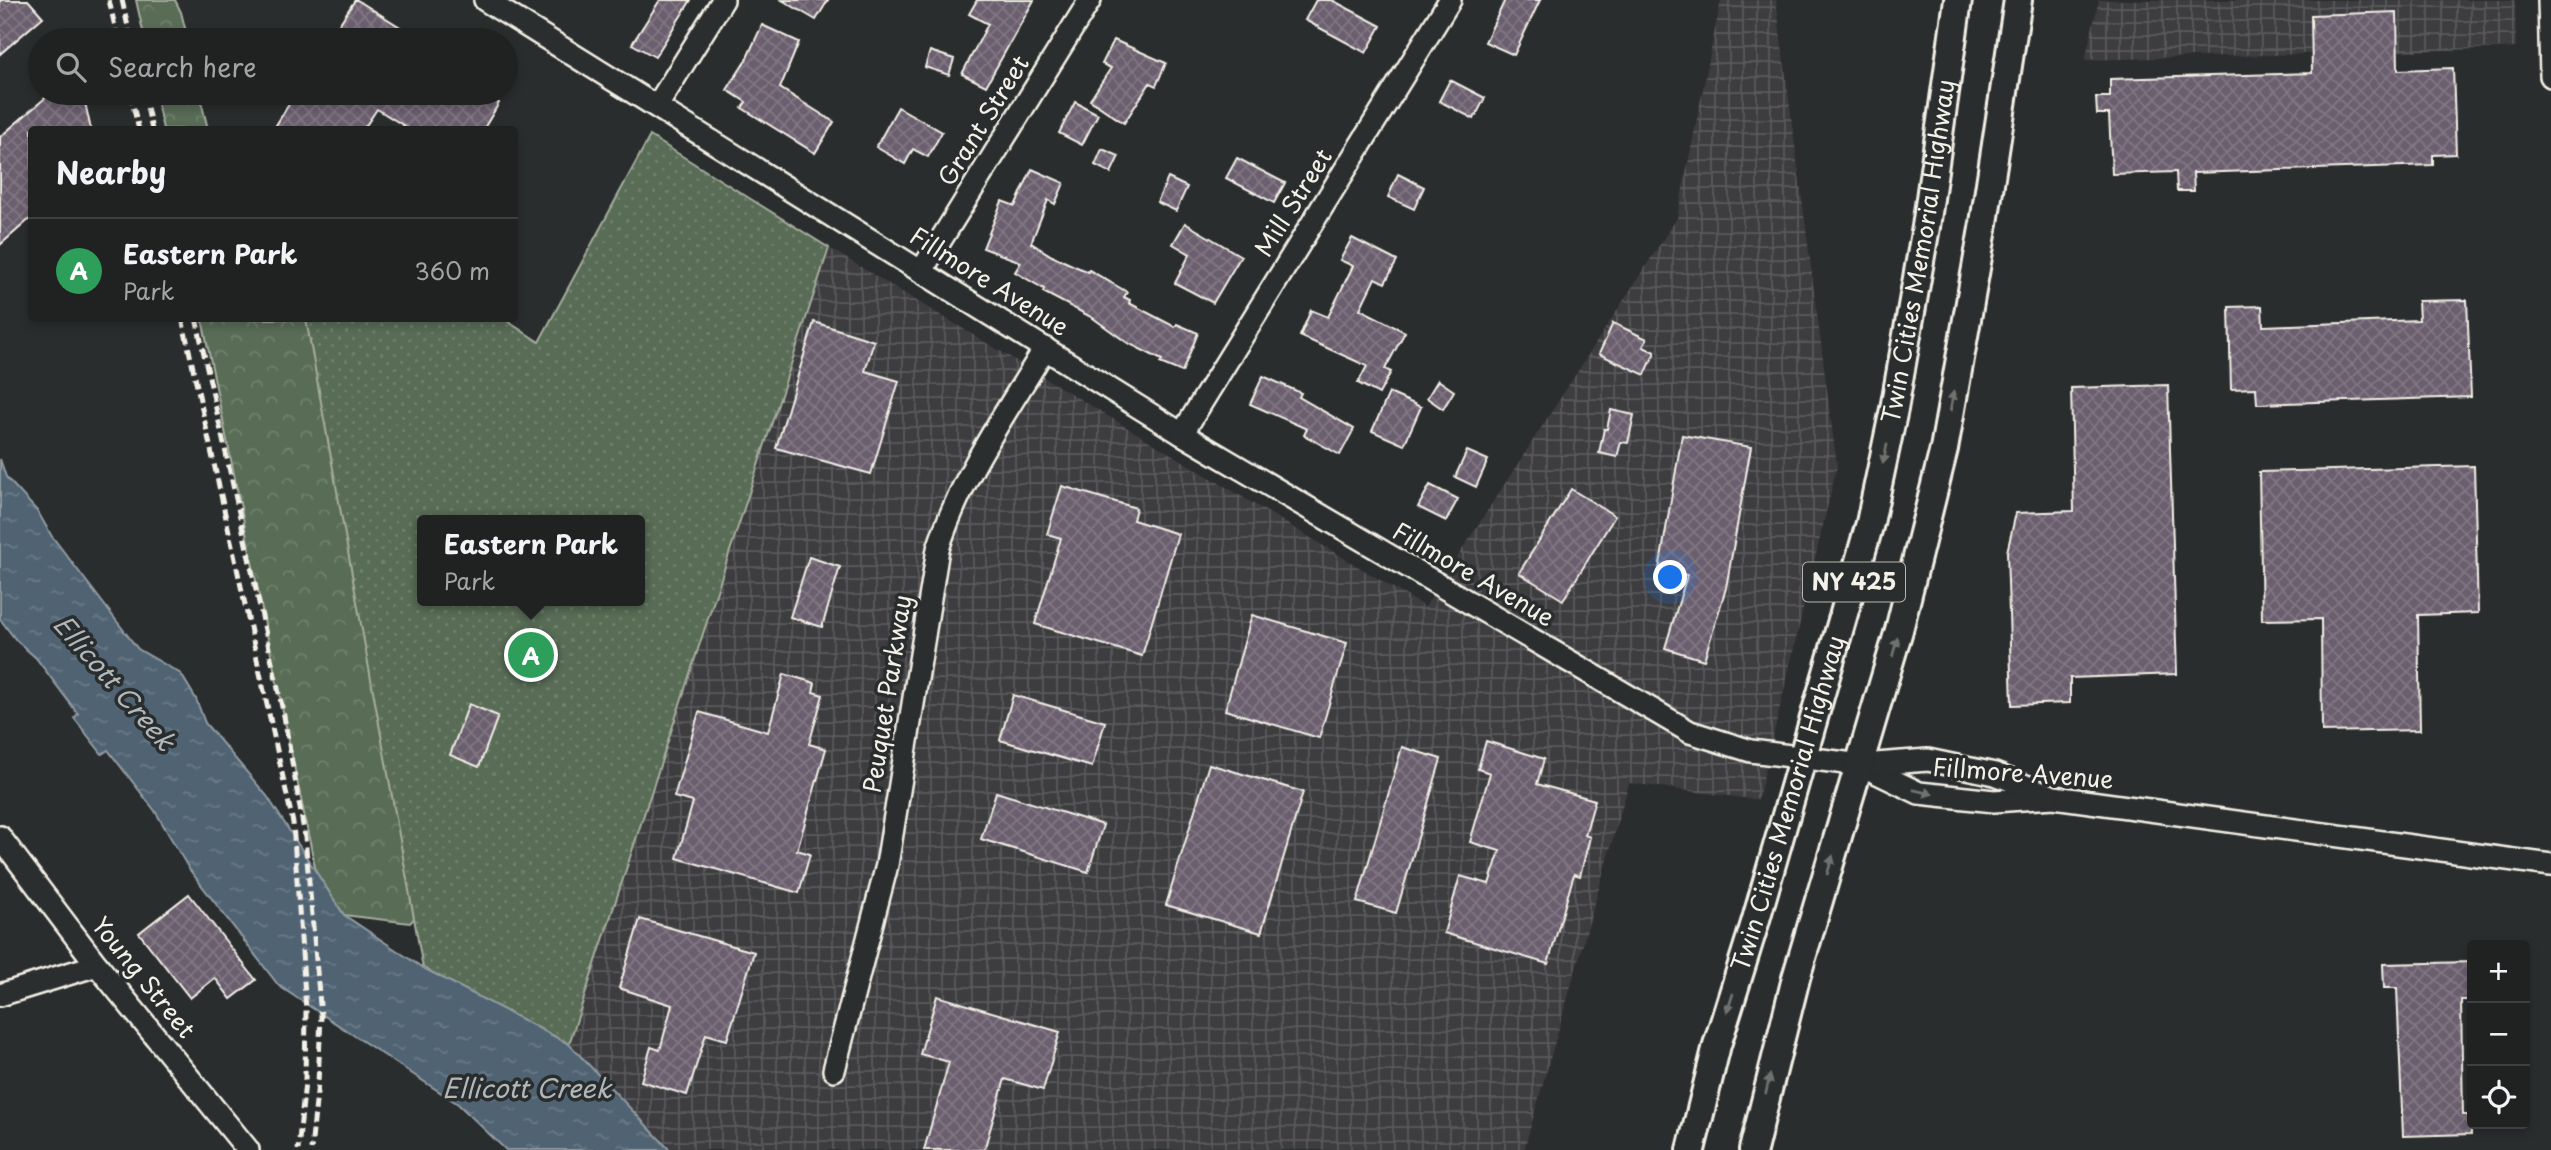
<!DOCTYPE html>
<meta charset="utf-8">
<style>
body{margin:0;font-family:"Playpen Sans",sans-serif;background:#2d2f2f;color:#f1f3f6}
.controls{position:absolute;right:21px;bottom:21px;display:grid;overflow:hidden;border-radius:7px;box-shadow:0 4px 10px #0003}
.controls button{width:63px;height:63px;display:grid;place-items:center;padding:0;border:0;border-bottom:2px solid #3d3f40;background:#202222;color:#f1f3f6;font:35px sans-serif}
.you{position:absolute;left:1671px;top:578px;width:24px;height:24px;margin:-18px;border:5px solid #fff;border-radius:50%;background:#1a73e8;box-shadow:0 0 0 10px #1a73e833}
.badge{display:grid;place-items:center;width:46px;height:46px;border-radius:50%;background:#8c9099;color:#fff;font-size:23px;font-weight:700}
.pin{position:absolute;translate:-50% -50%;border:4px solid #fff;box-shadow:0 2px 7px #0006}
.popup{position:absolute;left:417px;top:515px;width:228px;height:91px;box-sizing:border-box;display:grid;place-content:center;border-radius:7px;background:#202222;filter:drop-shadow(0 2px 5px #0005);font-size:23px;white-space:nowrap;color:#a2a4a5}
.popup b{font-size:26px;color:#f1f3f6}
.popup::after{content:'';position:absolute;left:50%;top:100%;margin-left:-14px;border:14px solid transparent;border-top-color:#202222}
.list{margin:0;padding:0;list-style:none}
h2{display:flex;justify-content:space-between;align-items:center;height:91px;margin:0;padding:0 28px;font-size:30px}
h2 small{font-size:23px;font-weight:400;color:#a2a4a5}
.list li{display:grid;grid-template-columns:46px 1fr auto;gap:21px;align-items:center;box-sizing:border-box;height:105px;padding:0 28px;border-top:2px solid #3d3f40}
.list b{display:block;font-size:26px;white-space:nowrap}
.list p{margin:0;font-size:23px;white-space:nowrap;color:#a2a4a5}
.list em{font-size:23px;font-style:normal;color:#a2a4a5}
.icon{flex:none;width:38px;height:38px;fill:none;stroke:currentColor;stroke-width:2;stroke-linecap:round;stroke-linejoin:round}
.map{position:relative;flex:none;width:2551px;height:1150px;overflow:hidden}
.search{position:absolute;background:#202222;box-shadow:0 4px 10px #0003;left:28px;top:28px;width:490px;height:77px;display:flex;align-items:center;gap:18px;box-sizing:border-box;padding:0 24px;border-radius:38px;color:#a2a4a5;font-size:26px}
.panel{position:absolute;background:#202222;box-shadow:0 4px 10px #0003;left:28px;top:126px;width:490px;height:196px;border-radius:7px}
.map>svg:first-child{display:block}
</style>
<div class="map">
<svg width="2551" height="1150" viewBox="0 0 2551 1150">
<defs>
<pattern id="industrial-grid" width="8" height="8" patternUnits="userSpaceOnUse" patternTransform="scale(1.75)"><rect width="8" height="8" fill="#3e3c41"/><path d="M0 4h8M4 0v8" fill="none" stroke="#5a595c"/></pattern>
<pattern id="forest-crowns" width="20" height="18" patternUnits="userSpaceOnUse" patternTransform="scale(1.75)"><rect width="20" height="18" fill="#596c56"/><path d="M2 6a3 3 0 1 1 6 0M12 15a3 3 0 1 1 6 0" fill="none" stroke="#71816e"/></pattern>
<pattern id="park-dots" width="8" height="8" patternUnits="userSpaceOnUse" patternTransform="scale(1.75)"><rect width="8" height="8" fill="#596c56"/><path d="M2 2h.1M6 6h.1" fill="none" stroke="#71816e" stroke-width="1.8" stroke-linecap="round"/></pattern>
<pattern id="water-ripples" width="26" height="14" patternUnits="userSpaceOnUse" patternTransform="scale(1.75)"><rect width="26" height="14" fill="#506373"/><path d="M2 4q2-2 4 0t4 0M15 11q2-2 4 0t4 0" fill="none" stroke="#6a7a87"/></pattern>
<pattern id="building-cross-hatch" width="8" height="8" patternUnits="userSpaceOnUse" patternTransform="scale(1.75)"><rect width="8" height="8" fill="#6b5f6e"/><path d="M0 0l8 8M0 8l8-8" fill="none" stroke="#817683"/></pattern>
</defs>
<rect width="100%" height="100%" fill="#2a2d2e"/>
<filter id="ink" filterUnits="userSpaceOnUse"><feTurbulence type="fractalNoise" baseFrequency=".0143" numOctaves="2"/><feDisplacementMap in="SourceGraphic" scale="14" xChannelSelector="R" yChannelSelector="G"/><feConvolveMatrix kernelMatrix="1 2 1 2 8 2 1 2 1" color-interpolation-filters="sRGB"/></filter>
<g filter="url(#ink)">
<g fill="url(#industrial-grid)">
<polygon points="1721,0 1776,0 1837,466 1758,800 1629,783 1524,1150 670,1150 569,1044 829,248 1425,607 1677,218"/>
<polygon points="2099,0 2515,0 2516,48 2085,60"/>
</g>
<g fill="url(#forest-crowns)" stroke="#a6ae9f" stroke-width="2">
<polygon points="136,0 175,0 181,12 188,40 145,40"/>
<polygon points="155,93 199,93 208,129 163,129"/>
<polygon points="202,319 482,319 422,520 405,626 450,879 410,923 344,915 316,872"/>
</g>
<path fill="url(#park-dots)" stroke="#a6ae9f" stroke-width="2" fill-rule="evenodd" d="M650,136l179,112 -260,796 -146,-76 -117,-649h198l35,23zM422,520h218v81h-218z"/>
<polygon fill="url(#water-ripples)" stroke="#929ca2" stroke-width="2" points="0,459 6,477 38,512 51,535 138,649 181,674 196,699 205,723 267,796 344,915 423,968 569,1044 670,1150 506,1150 458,1104 279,986 189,869 155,811 108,750 102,754 74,718 78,714 36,658 16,640 0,619"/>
<g fill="url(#building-cross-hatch)" stroke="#f4f1e8" stroke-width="2">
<polygon points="0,0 28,0 43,17 0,54"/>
<polygon points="355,0 357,0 421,40 329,40"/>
<polygon points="660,0 691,0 655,57 632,44"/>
<polygon points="782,0 828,0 816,20"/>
<polygon points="977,0 1034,0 986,86 962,74 988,24 969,14"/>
<polygon points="1316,0 1332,0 1381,26 1366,53 1305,20"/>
<polygon points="1505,0 1540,0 1514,55 1485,42"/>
<polygon points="2397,12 2398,70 2453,68 2456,154 2433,155 2433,165 2193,173 2194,191 2177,191 2176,172 2112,174 2109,114 2097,114 2096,97 2110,97 2110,79 2312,73 2311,15"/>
<polygon points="762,25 799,42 780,88 834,122 815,153 742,108 746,102 727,90 746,60"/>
<polygon points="1114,40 1166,63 1156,86 1150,83 1124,123 1090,100 1111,68 1102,64"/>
<polygon points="930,51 954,59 949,75 925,67"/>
<polygon points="1450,80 1485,98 1474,119 1439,101"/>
<polygon points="51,93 83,93 91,130 32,130 32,217 0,245 0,137"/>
<polygon points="296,93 482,93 499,103 483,130 411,130 377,109 363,130 273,130"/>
<polygon points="1075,102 1098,114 1082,145 1059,133"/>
<polygon points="898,107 942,132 928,157 913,149 905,164 876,147"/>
<polygon points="1102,149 1119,156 1111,173 1095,165"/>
<polygon points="1237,158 1285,183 1274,203 1226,178"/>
<polygon points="1032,169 1064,183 1055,204 1048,200 1031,243 1052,256 1088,272 1089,270 1127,292 1124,297 1130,300 1129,303 1175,327 1177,324 1198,333 1182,372 1160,363 1162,360 1126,342 1093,318 1043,292 1044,289 1015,272 1021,262 983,248 1002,201 1015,206"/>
<polygon points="1398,174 1424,187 1414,209 1388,197"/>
<polygon points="1168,178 1187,187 1176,211 1157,202"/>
<polygon points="1185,223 1241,256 1213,303 1175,283 1190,254 1173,244"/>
<polygon points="1352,238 1397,261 1385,283 1375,278 1360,309 1405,332 1385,369 1391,372 1379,394 1358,383 1367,366 1300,336 1311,310 1328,317 1353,266 1340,260"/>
<polygon points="2467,300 2471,397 2257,404 2256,388 2231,389 2229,307 2262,306 2263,326 2419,320 2418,301"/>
<polygon points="814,322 874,341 865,371 899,381 871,474 776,448"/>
<polygon points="1613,323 1647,339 1643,347 1655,352 1645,375 1599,354"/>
<polygon points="1263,376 1301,393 1299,397 1354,429 1340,455 1304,435 1307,429 1250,404"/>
<polygon points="1438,380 1454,391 1443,409 1427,398"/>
<polygon points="2168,385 2177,674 2070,678 2070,703 2012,705 2007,552 2016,513 2074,511 2071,388"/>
<polygon points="1389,393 1421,407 1404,445 1372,431"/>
<polygon points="1611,410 1634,415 1628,443 1621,442 1617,457 1599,453 1604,429 1607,429"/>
<polygon points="1682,435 1751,447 1726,588 1704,660 1665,648 1687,575 1659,570"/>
<polygon points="1467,451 1488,460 1476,487 1455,477"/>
<polygon points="2474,466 2478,613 2418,615 2420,730 2322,732 2321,619 2262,620 2259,472"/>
<polygon points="1430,485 1458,499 1446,521 1418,507"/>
<polygon points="1062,486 1136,508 1133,520 1178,534 1142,656 1035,624 1061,538 1047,534"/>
<polygon points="1571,489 1615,516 1563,600 1519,573"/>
<polygon points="809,557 840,567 822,627 790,617"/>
<polygon points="1252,615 1347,643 1319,738 1225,710"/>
<polygon points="784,674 815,683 813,692 823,695 809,744 826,749 797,850 810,854 799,893 677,858 693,802 674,797 699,712 768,732"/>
<polygon points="1013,695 1105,722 1092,767 1000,740"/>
<polygon points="469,704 498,716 479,767 450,755"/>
<polygon points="1486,741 1544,759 1537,784 1595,800 1585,835 1590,837 1580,876 1574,874 1548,964 1444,933 1460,876 1489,884 1500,851 1470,842 1490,773 1478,769"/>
<polygon points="1402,747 1441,759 1396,913 1357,902"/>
<polygon points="1209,764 1303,792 1261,933 1166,905"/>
<polygon points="996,792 1103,825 1088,872 981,839"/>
<polygon points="189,894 256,980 231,999 215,978 190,998 139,933"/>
<polygon points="640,919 754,952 727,1040 706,1034 687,1095 641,1081 651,1047 660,1050 672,1005 619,988"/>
<polygon points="2472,962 2472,1000 2461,1000 2463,1115 2471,1115 2471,1134 2403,1136 2397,988 2384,988 2383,964"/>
<polygon points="937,996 1060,1032 1043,1090 1005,1079 984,1150 924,1150 949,1062 920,1054"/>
</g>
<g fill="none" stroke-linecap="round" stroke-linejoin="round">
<defs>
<g id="minor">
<polyline points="485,0 1182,434 1690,732 1751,751 1861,765 1919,793 1994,801 2054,797 2551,865"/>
<polyline points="2549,0 2551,76"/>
<polyline points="657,106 723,0"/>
<polyline points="922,270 1090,0"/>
<polyline points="1182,434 1450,0"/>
<polyline points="1863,765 1928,760 1995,774 2049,795"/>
<polyline points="0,837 97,965 248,1150"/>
<polyline points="0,995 97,965"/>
<path d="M834,1070l53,-205 51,-316c23,-73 68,-136 107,-201"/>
</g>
<g id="major">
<path id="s1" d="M1691,1150l26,-105 38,-122 115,-400 24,-114 32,-182 32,-227"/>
<polyline points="1753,1150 1796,978 1899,630 1944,449 1984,223 2018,0"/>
</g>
</defs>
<use href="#minor" stroke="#f4f1e8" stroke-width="26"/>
<use href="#major" stroke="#f4f1e8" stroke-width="32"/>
<use href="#minor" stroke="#2a2d2e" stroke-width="21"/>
<use href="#major" stroke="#2a2d2e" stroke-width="26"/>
<g stroke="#f4f1e8" stroke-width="5" stroke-dasharray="10 5" stroke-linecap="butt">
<polyline points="109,0 118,40"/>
<polyline points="122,0 131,40"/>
<polyline points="130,93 139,130"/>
<polyline points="144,93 152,130"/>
<polyline points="182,318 293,823 306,1010 305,1082 298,1150"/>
<polyline points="196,318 284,716 305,837 321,1016 318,1083 311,1150"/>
</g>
</g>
<defs><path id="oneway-solid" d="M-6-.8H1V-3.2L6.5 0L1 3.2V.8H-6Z" transform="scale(1.75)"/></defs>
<g fill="#71726f">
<use href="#oneway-solid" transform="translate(1952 401) rotate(-80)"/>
<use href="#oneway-solid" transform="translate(1885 454) rotate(102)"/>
<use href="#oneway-solid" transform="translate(1895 647) rotate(-74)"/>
<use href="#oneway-solid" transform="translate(1923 792) rotate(13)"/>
<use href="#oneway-solid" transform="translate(1830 865) rotate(-73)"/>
<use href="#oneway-solid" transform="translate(1730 1003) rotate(108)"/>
<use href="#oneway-solid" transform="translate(1768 1084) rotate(-77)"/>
</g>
</g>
<g text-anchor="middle" stroke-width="7" stroke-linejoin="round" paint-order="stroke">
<rect fill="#2a2d2e" stroke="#b7b6b0" stroke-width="2" x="1803" y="562.5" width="102" height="39" rx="5"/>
<g font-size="23" font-weight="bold" fill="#f4f1e8">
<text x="1854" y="590">NY 425</text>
</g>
<g font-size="24" fill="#f4f1e8" stroke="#2a2d2e">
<text transform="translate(984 121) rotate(-58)" y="8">Grant Street</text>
<text transform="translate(1294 203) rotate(-58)" y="8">Mill Street</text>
<text dy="8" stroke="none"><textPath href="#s1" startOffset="928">Twin Cities Memorial Highway</textPath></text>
<text transform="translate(989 282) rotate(32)" y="8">Fillmore Avenue</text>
<text transform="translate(1473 575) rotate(30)" y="8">Fillmore Avenue</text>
<text transform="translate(888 694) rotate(-81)" y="8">Peuquet Parkway</text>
<text transform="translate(2023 774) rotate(4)" y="8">Fillmore Avenue</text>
<text dy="8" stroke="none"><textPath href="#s1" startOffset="360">Twin Cities Memorial Highway</textPath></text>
<text transform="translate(143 978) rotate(51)" y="8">Young Street</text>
</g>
<g font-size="26" font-style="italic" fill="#b2b8b9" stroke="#2a2d2e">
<text transform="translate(114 683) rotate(49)" y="9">Ellicott Creek</text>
<text x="527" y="1098">Ellicott Creek</text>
</g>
</g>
</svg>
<div class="controls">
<button>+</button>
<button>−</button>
<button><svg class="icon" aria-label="locate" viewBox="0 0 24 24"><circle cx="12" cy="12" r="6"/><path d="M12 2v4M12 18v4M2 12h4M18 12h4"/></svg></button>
</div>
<div class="you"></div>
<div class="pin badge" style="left:531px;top:655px;background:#2e9e5b">A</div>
<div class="popup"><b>Eastern Park</b>Park</div>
<div class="search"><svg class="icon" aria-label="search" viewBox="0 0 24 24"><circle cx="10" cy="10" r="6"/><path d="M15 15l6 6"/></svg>Search here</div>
<section class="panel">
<h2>Nearby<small></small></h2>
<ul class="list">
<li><span class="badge" style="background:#2e9e5b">A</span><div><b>Eastern Park</b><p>Park</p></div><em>360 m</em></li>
</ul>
</section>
</div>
